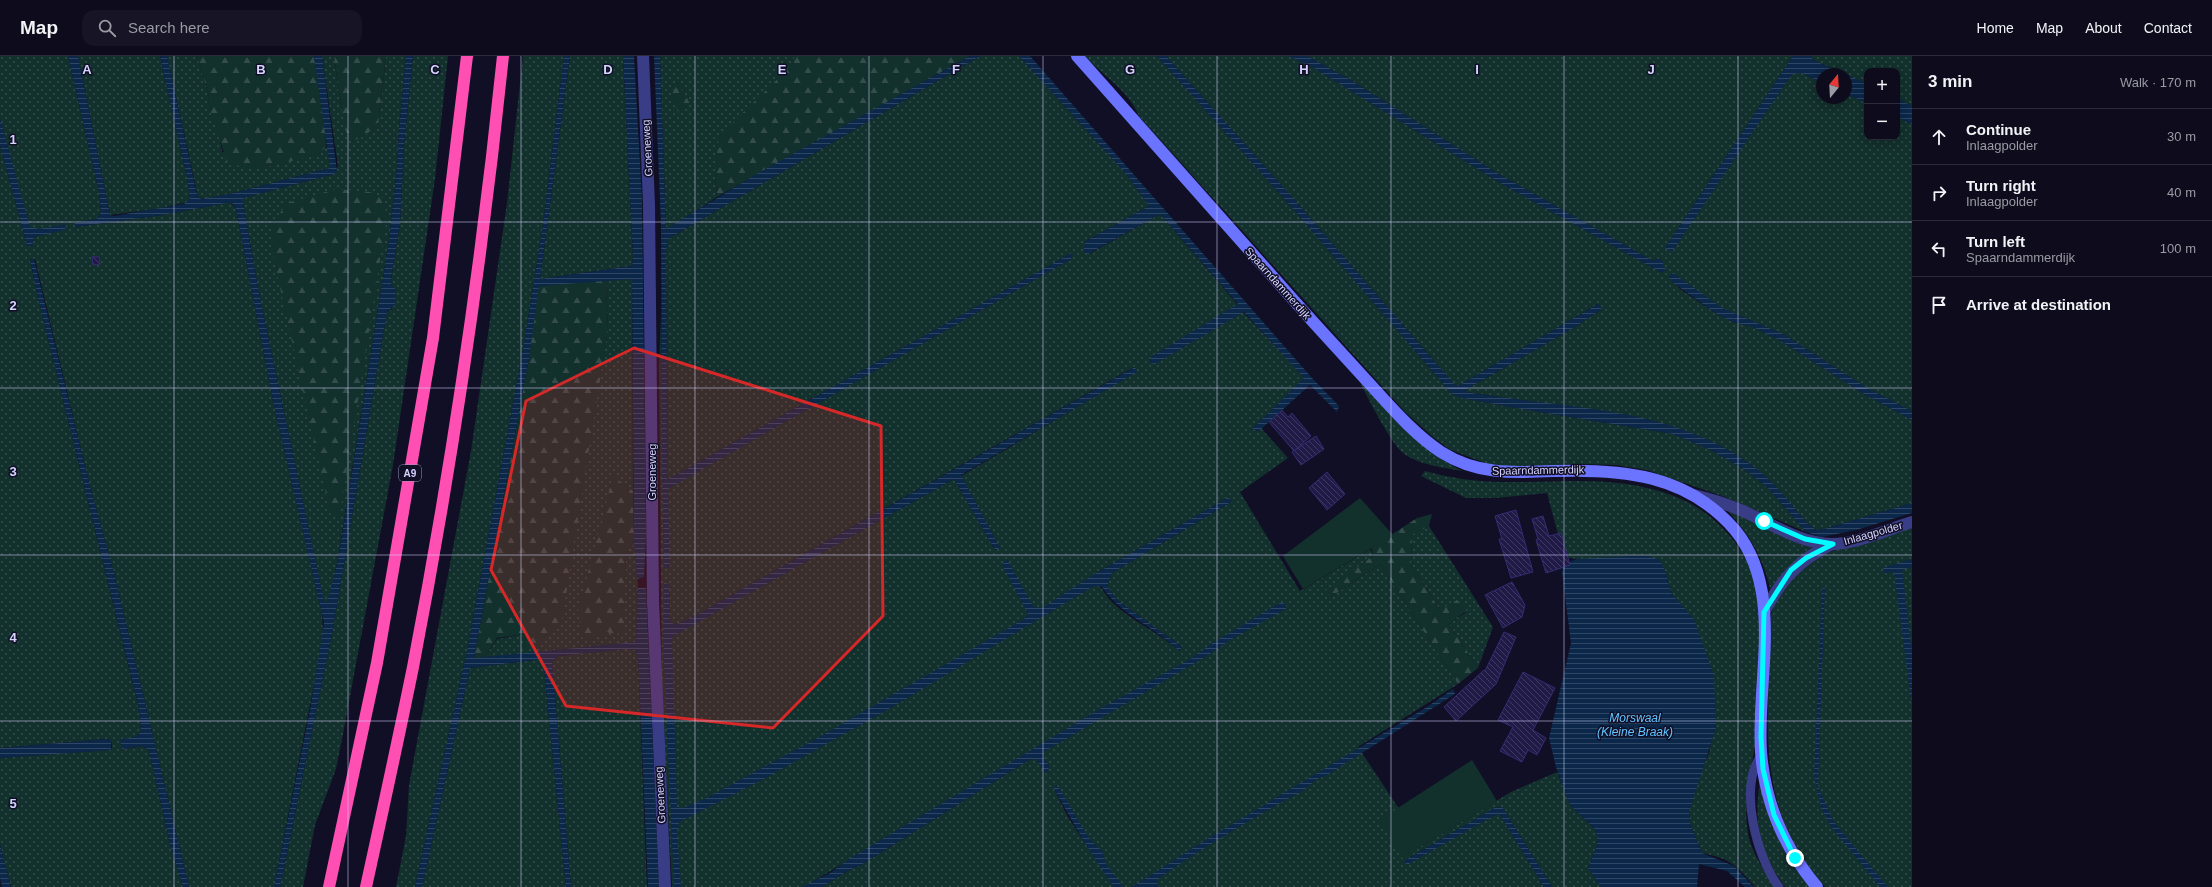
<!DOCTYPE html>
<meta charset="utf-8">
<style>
body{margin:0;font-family:Arial,sans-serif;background:#161425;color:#f1f3f6}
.controls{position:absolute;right:12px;top:12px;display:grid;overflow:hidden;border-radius:8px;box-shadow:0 2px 10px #0003}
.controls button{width:36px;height:36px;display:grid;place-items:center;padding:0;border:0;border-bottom:1px solid #2d2b3b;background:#0d0b1c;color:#f1f3f6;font:20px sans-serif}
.compass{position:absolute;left:1816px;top:12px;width:36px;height:36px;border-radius:50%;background:#0d0b1c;box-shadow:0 2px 10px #0003;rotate:18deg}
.stop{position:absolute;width:12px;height:12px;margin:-9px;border:3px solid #00fcff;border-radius:50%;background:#fff}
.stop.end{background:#00fcff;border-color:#fff;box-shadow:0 1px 4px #0008}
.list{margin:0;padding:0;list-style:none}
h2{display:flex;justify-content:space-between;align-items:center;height:52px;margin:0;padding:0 16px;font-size:17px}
h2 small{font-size:13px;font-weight:400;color:#9a9ba3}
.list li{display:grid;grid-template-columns:26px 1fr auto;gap:12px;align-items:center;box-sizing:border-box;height:56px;padding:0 16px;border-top:1px solid #2d2b3b}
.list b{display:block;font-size:15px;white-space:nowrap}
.list p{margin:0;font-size:13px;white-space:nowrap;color:#9a9ba3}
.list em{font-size:13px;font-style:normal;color:#9a9ba3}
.icon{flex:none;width:22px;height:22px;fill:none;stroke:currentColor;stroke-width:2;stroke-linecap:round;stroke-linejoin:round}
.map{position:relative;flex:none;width:1912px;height:831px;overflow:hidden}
header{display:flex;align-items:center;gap:24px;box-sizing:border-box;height:56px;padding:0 20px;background:#0d0b1c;border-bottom:1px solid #2d2b3b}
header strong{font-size:19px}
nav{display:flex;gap:22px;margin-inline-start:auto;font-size:14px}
.search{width:280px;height:36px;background:#161425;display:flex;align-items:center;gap:10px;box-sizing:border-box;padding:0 14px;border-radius:12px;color:#9a9ba3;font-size:15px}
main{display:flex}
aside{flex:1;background:#0d0b1c}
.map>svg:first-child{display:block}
</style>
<header>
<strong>Map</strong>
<div class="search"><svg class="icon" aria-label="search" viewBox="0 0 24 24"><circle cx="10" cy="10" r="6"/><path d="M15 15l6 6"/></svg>Search here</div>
<nav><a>Home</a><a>Map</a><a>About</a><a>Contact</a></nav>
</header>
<main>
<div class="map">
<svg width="1912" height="831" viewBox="0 0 1912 831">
<defs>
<pattern id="grass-dots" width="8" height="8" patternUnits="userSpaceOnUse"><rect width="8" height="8" fill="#12302c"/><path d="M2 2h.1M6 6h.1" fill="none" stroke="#344d4c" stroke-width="1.8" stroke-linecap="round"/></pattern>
<pattern id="forest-firs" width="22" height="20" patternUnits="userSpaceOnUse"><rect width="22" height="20" fill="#12302c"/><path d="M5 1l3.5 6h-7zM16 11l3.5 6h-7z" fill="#344d4c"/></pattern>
<pattern id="water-rules" width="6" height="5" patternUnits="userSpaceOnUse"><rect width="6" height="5" fill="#0b2749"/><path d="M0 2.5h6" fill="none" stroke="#2e4564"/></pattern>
<pattern id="building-back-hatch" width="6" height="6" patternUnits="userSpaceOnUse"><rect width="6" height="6" fill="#201a47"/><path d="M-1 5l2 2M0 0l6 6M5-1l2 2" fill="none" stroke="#403a63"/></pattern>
</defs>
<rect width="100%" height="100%" fill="#110f26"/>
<g fill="url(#grass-dots)" fill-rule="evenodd">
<polygon points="0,0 68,0 99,136 101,156 97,163 75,167 75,171 162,159 226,147 231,147 236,153 273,345 322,558 323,576 319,604 274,831 189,831 114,517 90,431 35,203 30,204 39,246 140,657 141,676 135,681 121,684 122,692 124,693 142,690 149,694 170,788 183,831 11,831 0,789 0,702 108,694 112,692 111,684 107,683 0,692 0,89 27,189 32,191 34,181 46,177 30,172 27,167 0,62"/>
<polygon points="78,0 160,0 187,121 190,140 189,146 157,153 110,159"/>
<polygon points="167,0 197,0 208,37 210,55 219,78 222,96 293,104 317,99 326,91 328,93 330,112 230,138 206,143 198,141"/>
<polygon points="322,0 334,0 341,51 378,69 386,0 406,0 399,73 397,112 389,184 338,502 329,547 324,546 259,237 243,146 243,143 246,141 334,118 338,110"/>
<polygon points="413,0 448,0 435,123 393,409 343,678 336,713 315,769 303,831 280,831 332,578 387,256 392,253 391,223 400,167 404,88"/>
<polygon points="523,0 564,0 543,169 523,294 467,595 415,831 396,831 406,780 409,729 471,395 507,147"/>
<polygon points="570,0 623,0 633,202 632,210 540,223"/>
<polygon points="660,0 794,0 794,7 715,118 717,141 666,174"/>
<path d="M980,0h39l108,119 22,31 -63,35 3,13 71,-40 78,91 -87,52 -1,6 92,-52 63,67 -53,51 7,2 2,-3 27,30 -48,34 60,99 70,-42 4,6 -48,36 6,5 48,-32 78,120 -100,63 65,98 88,-53 46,-20 14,34 22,21 5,9 -1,9 -9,23 13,19h-49l-49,-79 -7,-1 -92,54 91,-46h5l44,72h-388l-7,-10 -17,10h-15l-64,-100 15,30 46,70h-292l27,-17 12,-5 168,-105 7,-1 9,14 4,-7 -15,-17 -230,138h-132l-10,-197 -3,-323 2,-53 3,253 5,1 -2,-79 404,-230 -1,-5 -403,226 -1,-227 2,-14zM1134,311l2,5 -175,104 39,72 -5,2 -41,-71 -267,149 -24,6 6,-49 1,36 5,4 18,-8zM1229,441l2,5 -119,71 -5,13 10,14 65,47 -3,4c-20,-19 -46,-29 -66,-48 -8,-8 -14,-19 -20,-28z"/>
<path d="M1085,0h72l131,147 164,191 11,4 47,9 163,27 38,16 34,20 22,17 39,45 -81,-35 -78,-27 -31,-5 -35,-1 -74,3 -22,-4 -34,-13 -17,-12 -29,-26 -266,-296c-10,-25 -37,-41 -54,-60z"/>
<path d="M1166,0h123l25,12 188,116 160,89 1,-11 -5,-4 -5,3 -156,-88 -148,-94 -42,-23h486l-128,192 75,-99 52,-75 10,-1 20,10v15h24v-4l21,9v34h30v-20l15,7v287l-45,-23 -84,-54 -62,-26 -48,-34 -4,3 11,12 37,25 16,8 20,5 28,14 83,53 48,26v83l-88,26 -8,1 -8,-6c-17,-19 -32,-41 -54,-57 -50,-38 -110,-49 -171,-58 -39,-6 -78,-11 -117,-17l1,-3 108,-62 27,-18 -4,-5 -140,82 -3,-1 -170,-196z"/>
<polygon points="1811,0 1912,0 1912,50 1897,42 1897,15 1867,15 1867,28 1813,4"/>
<polygon points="632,223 633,435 613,421 605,455 591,584 607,576 623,574 626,499 634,483 638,532 636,586 484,602 497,583 526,578 524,591 600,320 608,274 606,224"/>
<path d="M1360,326c33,36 58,66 102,89 -17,-3 -46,-7 -59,-18 -11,-8 -36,-56 -43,-71z"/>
<path d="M1425,415c26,7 51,11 78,11 60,1 113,-8 171,14 47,18 81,61 86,111 3,19 -1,40 -1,59 -1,23 -1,46 -3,69 -3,33 -14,65 -8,99 4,19 16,36 26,53h-19c-19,-22 -24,-28 -53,-34l-12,-30 -1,-11 10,-35 11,-27 4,-74 -33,-71 -10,-12 -5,-20 -18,-17 -71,3 -13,-2 -17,-64 -51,5h-30l-45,-22z"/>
<path d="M1725,452l94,38 -48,46c-7,-34 -23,-60 -46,-84z"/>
<polygon points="1429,470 1493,571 1478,612 1449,568 1468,555 1440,554 1411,509 1412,478"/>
<path d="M1912,471v360h-87c-55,-64 -59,-119 -57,-200 1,-24 1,-49 3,-73 19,-63 87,-71 141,-87z"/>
<polygon points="625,593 635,594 638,600 647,831 571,831 552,605 558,600"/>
<polygon points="543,603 566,831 422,831 470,612"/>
<path d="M1760,726c7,40 24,75 50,105h-25c-25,-34 -32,-64 -25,-105z"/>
</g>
<g fill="url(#forest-firs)">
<polygon points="197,0 314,0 325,73 326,91 317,99 267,111 244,111 227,106 210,55 208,37"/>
<polygon points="334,0 386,0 378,69 360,83 348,84 341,51"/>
<polygon points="794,0 970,0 717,141 715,118 719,80 794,7"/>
<polygon points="678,26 690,48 679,57 670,41"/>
<polygon points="336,133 370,136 383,142 387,161 339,463 331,460 273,200 273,167 287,147"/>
<polygon points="606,224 608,274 562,564 544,586 524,592 526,578 497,582 484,602 474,602 529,302 537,234 539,230"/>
<polygon points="613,420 633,435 634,483 626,499 624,574 616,579 607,576 591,584 582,582 578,555"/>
<polygon points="1432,458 1429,470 1412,479 1411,509 1440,554 1457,544 1468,554 1449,568 1478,612 1458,628 1380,508 1332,540 1325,535 1374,499 1371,492 1417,462"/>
</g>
<g fill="#12302c">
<polygon points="1360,442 1393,479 1303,533 1283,500"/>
<polygon points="1472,704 1497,745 1402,802 1379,764"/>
</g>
<g fill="url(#water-rules)">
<polygon points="68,0 78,0 110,159 114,160 184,148 190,143 187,121 160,0 167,0 196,134 198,141 202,143 230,138 330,112 314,0 322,0 337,115 334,118 246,141 243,143 243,146 259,237 324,545 327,547 338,504 389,184 397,112 399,73 406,0 413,0 404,88 400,167 391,223 391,228 396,234 395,249 387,256 332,578 280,831 274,831 310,654 324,567 273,345 236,153 232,147 226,147 162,159 75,171 75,167 97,163 101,156 99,136"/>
<polygon points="564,0 570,0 540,223 632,210 633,201 623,0 634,0 642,144 646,478 644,521 637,523 634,483 632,223 539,230 529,302 474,602 636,586 638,532 646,532 659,831 648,831 638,600 635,594 625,593 558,600 552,605 571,831 566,831 543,603 470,612 422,831 415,831 467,595 523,294 543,169"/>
<polygon points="654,0 660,0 666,173 760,116 970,0 980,0 668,183 666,197 667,424 1070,198 1073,199 1071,203 668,433 670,512 664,512 662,412 661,168"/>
<polygon points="1019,0 1030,0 1312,322 1339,350 1337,356 1310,329 1259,375 1252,373 1304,322 1244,256 1155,308 1150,307 1151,301 1238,248 1160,158 1088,198 1083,195 1086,185 1149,150 1127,119"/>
<path d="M1157,0h9l119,133 170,196 3,1 140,-82 4,5 -27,18 -108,62 -1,3c96,17 207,13 288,75 22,16 37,37 54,57l8,6 8,-1 88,-26v10l-56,17 -34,7 -16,-5 -39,-45 -22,-17 -34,-20 -38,-16 -163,-27 -47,-9 -11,-4 -164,-191z"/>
<polygon points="1289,0 1307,0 1349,23 1497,117 1653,205 1658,202 1663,206 1663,210 1666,213 1662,217 1502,128 1314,12"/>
<polygon points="1793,0 1811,0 1813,4 1845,18 1822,18 1822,27 1802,17 1792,18 1672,196 1665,192"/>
<polygon points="1846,18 1867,28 1867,47 1846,38"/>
<polygon points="1897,42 1912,50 1912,68 1897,61"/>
<polygon points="0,62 30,171 39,173 66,168 65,174 34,181 32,191 27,189 0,89"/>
<polygon points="34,203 90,431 114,517 189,831 183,831 170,788 149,694 142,690 122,693 120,684 135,681 141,676 140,657 138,656 139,652 39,246 30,204"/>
<polygon points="1673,217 1722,252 1783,278 1867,332 1912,355 1912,364 1864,338 1781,285 1753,271 1733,266 1717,258 1672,226 1669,221"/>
<path d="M1135,311l2,5 -176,103 39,73 -5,2 -41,-71 -282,158 5,170 6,1 24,-10 116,-63 201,-116 4,-5 -26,-49 5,-6 23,42 4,6 8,1 51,-33 136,-78 2,5 -119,71 -5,13 10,14 65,47 -3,4c-26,-26 -55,-33 -78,-65l-9,1 -198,119 -132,74 -83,42 -2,12 4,53h-7l-11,-253 1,-51 5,1 1,37 5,4 18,-8z"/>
<polygon points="1630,500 1648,500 1660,504 1666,517 1671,537 1694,563 1714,620 1716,672 1689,756 1690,767 1702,797 1734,810 1754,831 1745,831 1727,815 1699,808 1697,831 1601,831 1588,812 1597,789 1598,780 1593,771 1571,750 1566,739 1556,711 1549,682 1571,587 1562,516 1564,508 1577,503"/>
<polygon points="1912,503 1912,511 1902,514 1912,597 1912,651 1894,516 1884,517 1883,512"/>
<polygon points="1825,531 1818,730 1833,765 1888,831 1880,831 1832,772 1821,752 1814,720 1822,533"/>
<polygon points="1280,547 1286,548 1286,553 1235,581 1205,601 1044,696 1043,700 1049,710 1048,716 1045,717 1036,703 1029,704 861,809 849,814 822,831 802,831 830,817 849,803 1103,651 1192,602 1214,586"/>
<path d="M1453,633l2,5 -131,83c-9,0 -13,9 -20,13 -50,27 -99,56 -146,89l-1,4 2,4h-27l72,-46 223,-134z"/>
<polygon points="107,683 111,684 111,694 0,702 0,692"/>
<path d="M1057,730c14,16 28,55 45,64l4,14 17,23h-9c-23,-32 -42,-66 -61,-100z"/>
<polygon points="1496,751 1503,752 1552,831 1544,831 1500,759 1495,759 1407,809 1404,805"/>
<polygon points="0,789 11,831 2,831 0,822"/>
</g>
<g fill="url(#building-back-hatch)" stroke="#342c74">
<polygon points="92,201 99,201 100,208 93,209"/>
<polygon points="1282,354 1288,361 1292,357 1311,380 1294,395 1269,366"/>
<polygon points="1316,380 1324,393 1301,409 1292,396"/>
<polygon points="1327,416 1345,438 1327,454 1309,432"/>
<polygon points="1516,454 1533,516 1511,522 1499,483 1502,483 1495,460"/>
<polygon points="1543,460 1549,480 1561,477 1570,509 1546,517 1536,484 1538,483 1532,463"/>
<polygon points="1512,526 1525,549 1522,561 1503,572 1485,539"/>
<polygon points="1504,576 1516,581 1496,628 1456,665 1444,651 1484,614 1485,615"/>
<polygon points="1523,616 1555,632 1533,674 1546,682 1537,699 1528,694 1522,706 1500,695 1513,671 1498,664"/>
</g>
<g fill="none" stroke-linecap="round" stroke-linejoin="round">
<path stroke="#393d86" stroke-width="9" d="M1762,699c-25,29 -5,104 17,132"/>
<g stroke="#393d86" stroke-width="12">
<polyline points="643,0 649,149 653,545 665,831"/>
<path d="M1694,439c17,4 33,9 49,16 29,13 56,32 89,33 24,0 57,-15 80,-22"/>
<path d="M1764,556c18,-33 34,-52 68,-68"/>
</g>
<path stroke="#6b74ff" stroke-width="12" d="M1077,0c79,89 158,179 238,268 21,23 42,46 63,69 19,21 39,43 63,59 36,23 72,21 113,19 68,-2 133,3 181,59 50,61 21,150 26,222 4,51 23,96 56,135"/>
<g stroke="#ff4fb3" stroke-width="12">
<polyline points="329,831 377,607 433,282 467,0"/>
<path d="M366,831c16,-73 32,-146 47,-220 39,-202 69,-406 90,-611"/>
</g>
</g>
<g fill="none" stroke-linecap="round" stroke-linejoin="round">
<polyline stroke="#00fcff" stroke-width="5" points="1764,465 1805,483 1833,488 1806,502 1791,514 1764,556 1761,681 1763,713 1774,759 1795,802"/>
</g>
<path fill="#d62828" fill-opacity="0.2" stroke="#d62828" stroke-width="3" stroke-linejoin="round" d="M634,292l247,78 2,190 -110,112 -207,-22 -75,-136 35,-169z"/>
<path fill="none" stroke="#d5d4ff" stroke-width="1" stroke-opacity="0.55" d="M174,0v831M348,0v831M521,0v831M695,0v831M869,0v831M1043,0v831M1217,0v831M1391,0v831M1564,0v831M1738,0v831M0,166h1912M0,332h1912M0,499h1912M0,665h1912"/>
<g text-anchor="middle" stroke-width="3" stroke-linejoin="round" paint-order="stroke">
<rect fill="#110f26" stroke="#9a99be" stroke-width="1" x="399" y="409" width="22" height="16" rx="3"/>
<g font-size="10" font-weight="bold" fill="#d5d4ff">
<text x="410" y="421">A9</text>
</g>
<g font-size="11" fill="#d5d4ff" stroke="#110f26">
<text transform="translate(647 92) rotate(-93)" y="4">Groeneweg</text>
<text transform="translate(1278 227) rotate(48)" y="4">Spaarndammerdijk</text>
<text transform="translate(1538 414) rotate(-1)" y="4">Spaarndammerdijk</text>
<text transform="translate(652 416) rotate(-90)" y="4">Groeneweg</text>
<text transform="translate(1873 477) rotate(-16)" y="4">Inlaagpolder</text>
<text transform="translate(660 739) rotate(-93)" y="4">Groeneweg</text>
</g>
<g font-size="12" font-style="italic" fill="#62c4ff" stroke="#110f26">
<text x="1635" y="666">Morswaal<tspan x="1635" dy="14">(Kleine Braak)</tspan></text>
</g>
</g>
<g font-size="13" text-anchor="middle" font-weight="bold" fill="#d5d4ff" stroke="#110f26" stroke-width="3" stroke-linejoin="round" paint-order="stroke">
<text x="87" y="18">A</text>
<text x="261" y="18">B</text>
<text x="435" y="18">C</text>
<text x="608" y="18">D</text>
<text x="782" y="18">E</text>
<text x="956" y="18">F</text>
<text x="1130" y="18">G</text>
<text x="1304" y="18">H</text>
<text x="1477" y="18">I</text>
<text x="1651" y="18">J</text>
<text x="13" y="88">1</text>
<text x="13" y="254">2</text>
<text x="13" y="420">3</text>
<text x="13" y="586">4</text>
<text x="13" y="752">5</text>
</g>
</svg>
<div class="controls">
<button>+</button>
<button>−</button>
</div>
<svg class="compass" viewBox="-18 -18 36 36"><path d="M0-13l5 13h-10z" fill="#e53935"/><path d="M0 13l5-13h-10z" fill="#9a9ba3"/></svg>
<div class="stop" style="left:1764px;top:465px"></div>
<div class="stop end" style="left:1795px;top:802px"></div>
</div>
<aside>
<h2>3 min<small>Walk · 170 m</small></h2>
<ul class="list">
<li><svg class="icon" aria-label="ahead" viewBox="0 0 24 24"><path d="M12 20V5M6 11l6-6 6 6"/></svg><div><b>Continue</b><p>Inlaagpolder</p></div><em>30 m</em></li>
<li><svg class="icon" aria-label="right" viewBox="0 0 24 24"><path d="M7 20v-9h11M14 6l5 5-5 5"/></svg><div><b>Turn right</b><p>Inlaagpolder</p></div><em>40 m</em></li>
<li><svg class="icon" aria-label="left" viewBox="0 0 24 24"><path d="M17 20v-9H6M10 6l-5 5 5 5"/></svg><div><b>Turn left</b><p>Spaarndammerdijk</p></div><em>100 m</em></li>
<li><svg class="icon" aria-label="arrive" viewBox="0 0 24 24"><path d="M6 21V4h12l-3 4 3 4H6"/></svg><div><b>Arrive at destination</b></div></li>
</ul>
</aside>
</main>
